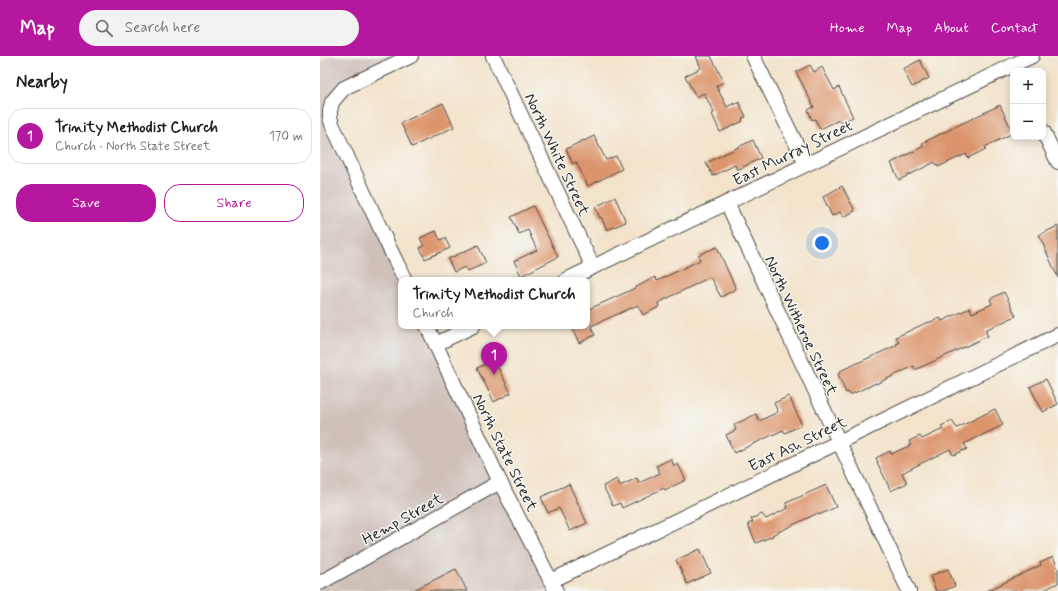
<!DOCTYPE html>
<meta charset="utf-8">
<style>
body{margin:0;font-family:Mynerve,sans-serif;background:#f2f2f2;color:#202124}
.controls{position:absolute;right:12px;top:12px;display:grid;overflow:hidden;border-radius:8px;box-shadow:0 2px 10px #0003}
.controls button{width:36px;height:36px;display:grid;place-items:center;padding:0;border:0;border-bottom:1px solid #e0e0e0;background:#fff;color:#202124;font:20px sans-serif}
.you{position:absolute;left:502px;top:187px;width:14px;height:14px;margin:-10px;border:3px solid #fff;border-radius:50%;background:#1a73e8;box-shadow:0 0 0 6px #1a73e833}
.badge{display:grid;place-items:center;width:26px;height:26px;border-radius:50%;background:#b5179e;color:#fff;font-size:13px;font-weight:700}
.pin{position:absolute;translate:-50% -33px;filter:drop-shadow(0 1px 2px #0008)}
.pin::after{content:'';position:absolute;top:21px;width:14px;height:12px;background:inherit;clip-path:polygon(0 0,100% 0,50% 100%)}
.popup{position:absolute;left:78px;top:221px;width:192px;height:52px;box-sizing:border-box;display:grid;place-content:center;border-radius:8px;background:#fff;filter:drop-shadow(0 1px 3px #0005);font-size:13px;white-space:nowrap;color:#757577}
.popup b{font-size:15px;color:#202124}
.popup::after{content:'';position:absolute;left:50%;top:100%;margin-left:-8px;border:8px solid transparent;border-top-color:#fff}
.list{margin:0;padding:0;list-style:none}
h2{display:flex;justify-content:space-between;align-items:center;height:52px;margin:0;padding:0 16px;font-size:17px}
h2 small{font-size:13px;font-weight:400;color:#757577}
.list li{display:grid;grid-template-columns:26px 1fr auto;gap:12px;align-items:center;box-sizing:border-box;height:56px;margin:0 8px 8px;padding:0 8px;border:1px solid #e0e0e0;border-radius:16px}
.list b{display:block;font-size:15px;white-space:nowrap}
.list p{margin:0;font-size:13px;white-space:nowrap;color:#757577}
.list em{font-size:13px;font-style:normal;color:#757577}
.actions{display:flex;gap:8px;padding:12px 16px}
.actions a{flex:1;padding:9px 0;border:1px solid #b5179e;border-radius:16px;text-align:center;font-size:14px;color:#b5179e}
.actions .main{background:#b5179e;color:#fff}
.icon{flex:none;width:22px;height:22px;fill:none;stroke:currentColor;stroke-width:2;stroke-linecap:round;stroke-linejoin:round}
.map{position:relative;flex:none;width:738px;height:535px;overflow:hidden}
header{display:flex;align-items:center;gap:24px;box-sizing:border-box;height:56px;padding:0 20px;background:#b5179e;color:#fff}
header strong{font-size:19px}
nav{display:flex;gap:22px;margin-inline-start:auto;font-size:14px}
.search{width:280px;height:36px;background:#f2f2f2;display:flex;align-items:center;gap:10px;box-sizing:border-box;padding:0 14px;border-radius:22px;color:#757577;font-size:15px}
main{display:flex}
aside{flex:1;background:#fff}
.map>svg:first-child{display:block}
</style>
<header>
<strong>Map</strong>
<div class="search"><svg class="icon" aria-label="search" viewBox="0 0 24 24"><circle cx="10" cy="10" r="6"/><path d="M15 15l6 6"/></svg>Search here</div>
<nav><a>Home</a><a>Map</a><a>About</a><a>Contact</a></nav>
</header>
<main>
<aside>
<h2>Nearby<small></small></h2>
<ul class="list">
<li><span class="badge">1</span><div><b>Trinity Methodist Church</b><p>Church · North State Street</p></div><em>170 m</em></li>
</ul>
<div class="actions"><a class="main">Save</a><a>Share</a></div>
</aside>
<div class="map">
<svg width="738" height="535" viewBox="0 0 738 535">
<rect width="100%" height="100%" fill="#f6f6f2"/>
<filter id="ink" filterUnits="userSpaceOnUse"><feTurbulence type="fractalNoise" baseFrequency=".025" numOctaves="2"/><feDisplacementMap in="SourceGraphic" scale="8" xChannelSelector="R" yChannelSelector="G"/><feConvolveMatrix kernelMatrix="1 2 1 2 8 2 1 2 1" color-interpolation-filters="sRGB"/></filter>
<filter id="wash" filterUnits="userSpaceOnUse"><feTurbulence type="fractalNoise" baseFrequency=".012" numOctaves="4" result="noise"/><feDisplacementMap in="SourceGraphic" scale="16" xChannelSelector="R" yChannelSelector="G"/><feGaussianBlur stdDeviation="0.9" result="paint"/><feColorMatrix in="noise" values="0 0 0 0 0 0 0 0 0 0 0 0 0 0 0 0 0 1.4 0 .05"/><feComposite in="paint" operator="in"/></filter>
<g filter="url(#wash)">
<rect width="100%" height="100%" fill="#f3e3cb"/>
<polygon fill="#cfc1ba" points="9,0 91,0 24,32 10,55 81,224 81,270 107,270 236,535 0,535 0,8"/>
<g id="blocks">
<g fill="#dc946c">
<polygon points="376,0 391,0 404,26 396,30 407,51 414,47 414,49 419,46 426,61 422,62 423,65 400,76 392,58 394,57 384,37 376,41 365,20 381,12"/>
<polygon points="600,4 609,22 592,31 583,13"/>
<polygon points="490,9 494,16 502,11 514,34 519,31 533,61 521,67 519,64 500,73 495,63 492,64 488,54 494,51 476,16"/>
<polygon points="123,47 134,71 92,91 81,67"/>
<polygon points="680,49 693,77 665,91 666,93 648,102 646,98 618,111 615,106 579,124 571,107 604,90 602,87"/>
<polygon points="274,80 286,104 296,100 302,113 268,130 256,106 253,108 246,93 264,84 264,85"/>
<polygon points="433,84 441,102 417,114 415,109 393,120 386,107"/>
<polygon points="522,130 535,155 523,161 520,156 512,160 503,141"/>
<polygon points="295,141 306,166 287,174 281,161 280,162 275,151"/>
<polygon points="213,150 238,201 201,220 194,205 217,194 208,174 199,178 191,161"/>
<polygon points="738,170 738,222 719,179"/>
<polygon points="116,175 120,184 125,182 130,192 105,203 100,192 104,190 100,182"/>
<polygon points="158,189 166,207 148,215 145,211 134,216 128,203"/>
<polygon points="397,191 416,233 401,241 390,221 338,247 339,251 323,259 318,249 271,270 275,279 259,287 251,270 267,270 267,254 311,234 335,221 337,225 380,204 378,199"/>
<polygon points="684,236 696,260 665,274 668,280 595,314 594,310 556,328 556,327 530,339 528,336 526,337 518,318 520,317 520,315 577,289 576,288 579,287 576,281 608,266 608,267 620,262 622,265 650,252 652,257 672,248 670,243"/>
<polygon points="174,304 191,337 174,346 157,312"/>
<polygon points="726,323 738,348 723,356 710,331"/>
<polygon points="469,340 482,369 465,377 463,374 414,397 406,379 416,374 414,369 436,358 439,365 458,356 454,347"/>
<polygon points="675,353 683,369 644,388 647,393 633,399 630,393 582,417 587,427 571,435 557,406 558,406 556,402 570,395 571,398 591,389 589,385 600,380 602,383 623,373 621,370 632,365 637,372"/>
<polygon points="351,403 354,410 358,408 366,424 345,434 344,432 302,452 300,447 293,450 283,430 297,423 300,430 317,422 319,427 340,417 336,410"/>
<polygon points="249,428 267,467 250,475 239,452 228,457 221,441"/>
<polygon points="506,429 516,451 499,459 498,457 452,479 453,480 436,487 428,468 433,466 431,463 442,458 446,463 468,452 466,447"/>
<polygon points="380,493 391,517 367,528 356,504"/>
<polygon points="733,501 738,512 738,527 722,535 667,535 721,509 720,507"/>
<polygon points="136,513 147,535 92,535"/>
<polygon points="628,513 635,530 623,535 616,535 610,520"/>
</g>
</g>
</g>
<g filter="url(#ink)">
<use href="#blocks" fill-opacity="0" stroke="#494743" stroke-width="1"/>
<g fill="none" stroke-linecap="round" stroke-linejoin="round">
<defs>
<g id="street">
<polyline points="173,0 273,211"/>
<polyline points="433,0 486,108"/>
<polyline points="723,75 738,106"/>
<polyline points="407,147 589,535"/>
<polyline points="85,224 68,189 12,68 10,61 10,55 12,46 24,32 91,0"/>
<polyline points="246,224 712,0"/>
<polyline points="107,270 180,426 236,535"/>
<polyline points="116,288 153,270"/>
<polyline points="231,525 519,386 738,279"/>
<polyline points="0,527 180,426"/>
</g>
</defs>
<use href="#street" stroke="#494743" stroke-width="16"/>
<use href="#street" stroke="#fff" stroke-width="14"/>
</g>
</g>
<g text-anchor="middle" stroke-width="3" stroke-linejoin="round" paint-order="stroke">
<g font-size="16" fill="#2b2b2b" stroke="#f6f6f2">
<text transform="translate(472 96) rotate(-26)" y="6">East Murray Street</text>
<text transform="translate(238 98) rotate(65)" y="6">North White Street</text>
<text transform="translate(482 269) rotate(65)" y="6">North Witheroe Street</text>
<text transform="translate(477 387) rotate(-26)" y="6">East Ash Street</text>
<text transform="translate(186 396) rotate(64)" y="6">North State Street</text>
<text transform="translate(82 462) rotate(-29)" y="6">Hemp Street</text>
</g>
</g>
</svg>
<div class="controls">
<button>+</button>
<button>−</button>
</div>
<div class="you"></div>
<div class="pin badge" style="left:174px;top:319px">1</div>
<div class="popup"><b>Trinity Methodist Church</b>Church</div>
</div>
</main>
